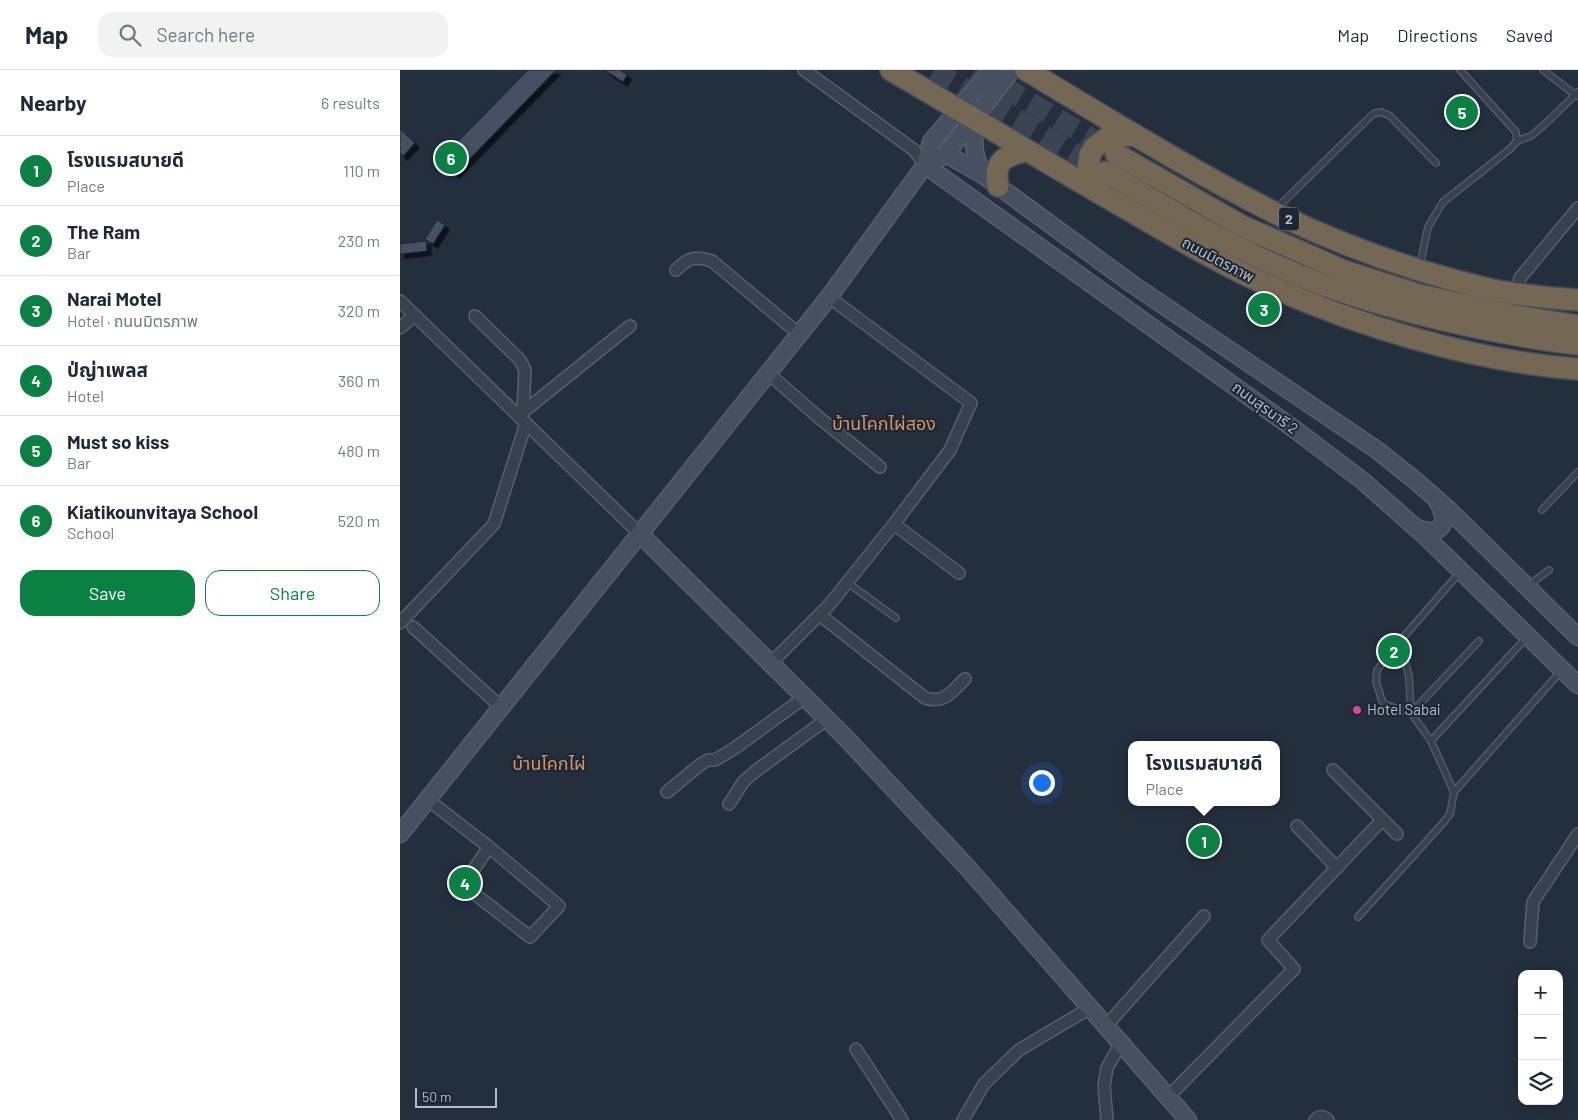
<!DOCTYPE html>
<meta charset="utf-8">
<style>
body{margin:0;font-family:Barlow,"Noto Sans Thai",sans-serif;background:#f2f2f3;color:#1f2937}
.controls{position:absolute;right:15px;bottom:15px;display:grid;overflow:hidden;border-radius:10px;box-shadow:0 2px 12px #0003}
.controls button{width:45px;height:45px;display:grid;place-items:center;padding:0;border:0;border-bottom:1px solid #e0e1e3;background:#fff;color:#1f2937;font:25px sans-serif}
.scale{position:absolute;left:15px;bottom:12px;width:82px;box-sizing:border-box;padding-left:5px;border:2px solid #b4bcc9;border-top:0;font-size:14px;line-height:18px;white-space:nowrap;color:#b4bcc9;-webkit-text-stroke:4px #1d2633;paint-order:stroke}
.you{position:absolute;left:641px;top:712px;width:18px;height:18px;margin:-12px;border:4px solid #fff;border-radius:50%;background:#1a73e8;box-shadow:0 0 0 8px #1a73e833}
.badge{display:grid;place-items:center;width:32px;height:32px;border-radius:50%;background:#0b8043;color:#fff;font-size:16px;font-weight:700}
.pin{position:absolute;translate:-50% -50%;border:2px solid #fff;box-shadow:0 1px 5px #0006}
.popup{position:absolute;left:728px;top:671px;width:152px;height:65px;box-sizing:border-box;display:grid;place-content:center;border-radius:10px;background:#fff;filter:drop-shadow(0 1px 4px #0005);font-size:16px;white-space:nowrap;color:#747a83}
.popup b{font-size:19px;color:#1f2937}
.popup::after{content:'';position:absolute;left:50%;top:100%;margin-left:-10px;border:10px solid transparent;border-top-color:#fff}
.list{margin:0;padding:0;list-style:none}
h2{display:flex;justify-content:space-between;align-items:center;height:65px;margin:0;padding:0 20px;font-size:21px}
h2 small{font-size:16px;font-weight:400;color:#747a83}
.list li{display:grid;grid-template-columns:32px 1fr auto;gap:15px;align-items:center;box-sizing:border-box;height:70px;padding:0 20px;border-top:1px solid #e0e1e3}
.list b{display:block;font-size:19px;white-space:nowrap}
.list p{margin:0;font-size:16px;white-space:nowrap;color:#747a83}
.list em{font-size:16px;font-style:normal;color:#747a83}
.actions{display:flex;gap:10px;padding:15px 20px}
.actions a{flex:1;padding:11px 0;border:1px solid #0b8043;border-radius:15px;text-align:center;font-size:18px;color:#0b8043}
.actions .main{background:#0b8043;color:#fff}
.icon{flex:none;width:28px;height:28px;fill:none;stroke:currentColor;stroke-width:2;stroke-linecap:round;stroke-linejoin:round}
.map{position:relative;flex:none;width:1178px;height:1050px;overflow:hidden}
header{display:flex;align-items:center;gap:30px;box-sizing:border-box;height:70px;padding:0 25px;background:#fff;border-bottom:1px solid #e0e1e3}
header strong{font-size:24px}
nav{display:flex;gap:28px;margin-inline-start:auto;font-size:18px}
.search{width:350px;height:45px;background:#f2f2f3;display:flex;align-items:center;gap:12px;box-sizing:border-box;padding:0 18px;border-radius:15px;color:#747a83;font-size:19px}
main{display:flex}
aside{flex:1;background:#fff}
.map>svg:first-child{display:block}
</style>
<header>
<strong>Map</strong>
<div class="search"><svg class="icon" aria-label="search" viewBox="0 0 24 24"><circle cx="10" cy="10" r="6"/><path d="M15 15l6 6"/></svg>Search here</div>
<nav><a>Map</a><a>Directions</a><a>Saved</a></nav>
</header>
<main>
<aside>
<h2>Nearby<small>6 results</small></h2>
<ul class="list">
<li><span class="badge">1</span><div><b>โรงแรมสบายดี</b><p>Place</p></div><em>110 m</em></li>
<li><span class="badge">2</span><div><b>The Ram</b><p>Bar</p></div><em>230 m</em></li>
<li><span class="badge">3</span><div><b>Narai Motel</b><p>Hotel · ถนนมิตรภาพ</p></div><em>320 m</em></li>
<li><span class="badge">4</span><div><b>ป่ญ่าเพลส</b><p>Hotel</p></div><em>360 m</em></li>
<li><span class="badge">5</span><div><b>Must so kiss</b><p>Bar</p></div><em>480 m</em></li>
<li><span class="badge">6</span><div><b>Kiatikounvitaya School</b><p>School</p></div><em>520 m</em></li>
</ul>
<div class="actions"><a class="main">Save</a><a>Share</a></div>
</aside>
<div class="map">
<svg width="1178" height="1050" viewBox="0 0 1178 1050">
<defs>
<filter id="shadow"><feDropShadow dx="4.5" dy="4.5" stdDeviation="0" flood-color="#0009"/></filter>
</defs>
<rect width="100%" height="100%" fill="#242f3e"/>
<g fill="#455162" stroke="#1f2835" filter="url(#shadow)">
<polygon points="128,0 156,0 55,104 41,89"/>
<polygon points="207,0 220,0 227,5 223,12 206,1"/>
<polygon points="0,59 15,73 3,86 0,83"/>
<polygon points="37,150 45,155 33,174 25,169"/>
<polygon points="26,171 27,181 0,184 0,174"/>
</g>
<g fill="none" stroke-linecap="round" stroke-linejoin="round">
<g stroke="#3a4453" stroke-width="21" stroke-dasharray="21 11" stroke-linecap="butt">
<polyline points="534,0 703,100"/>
<polyline points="575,0 714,82"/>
</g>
<defs>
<g id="lane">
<polyline points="1143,0 1177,26"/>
<polyline points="1117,71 1131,66 1145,54 1178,22"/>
<polyline points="878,141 882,133 973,44 981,42 990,46 1036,93"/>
<polyline points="1020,195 1028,157 1043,132 1110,79 1117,71 1116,62 1060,0"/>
<polyline points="1142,440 1178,402"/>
<polyline points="448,513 496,548"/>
<polyline points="1129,515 1149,500"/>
<polyline points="1000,571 977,600 976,611 982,631 986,635 1011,643 1079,571"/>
<polyline points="1031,671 1126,568"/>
<polyline points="1054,722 1031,671 1011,643 1009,607 1000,571 1061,501"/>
<polyline points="958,847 1044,752 1050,744 1054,722 1161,601"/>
</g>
<g id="street">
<polyline points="404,0 514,80 525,95"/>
<path d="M276,200c13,-13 19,-14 36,-9l87,73"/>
<polyline points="1117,223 1120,208 1178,138"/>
<polyline points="0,231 240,464"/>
<polyline points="75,246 120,290 125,300 123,342"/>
<polyline points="0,258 15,245"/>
<polyline points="368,303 417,346 480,397"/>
<polyline points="119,347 123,342 230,256"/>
<polyline points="494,454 559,503"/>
<path d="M420,545l105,83c20,6 26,-6 40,-19"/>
<polyline points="0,553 94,454 126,353"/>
<polyline points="13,557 101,637"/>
<polyline points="370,594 430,534 494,454 550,380 571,333 429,227"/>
<polyline points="933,700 997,764"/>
<polyline points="267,722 301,694 308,690 315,690 335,678 405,627"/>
<polyline points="27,729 89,777 159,836 130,867 63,815 89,777"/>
<polyline points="329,734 344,711 357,700 427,649"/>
<polyline points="897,756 937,798"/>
<polyline points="1130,872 1133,832 1178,764"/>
<polyline points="706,956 804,846"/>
<polyline points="456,979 502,1050"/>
<polyline points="768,1027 894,899 868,870 982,750"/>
<polyline points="563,1050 584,1014 619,980 690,938"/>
<polyline points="707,1050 704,1016 707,998 721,973"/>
<path d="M915,1050c5,-5 8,-4 13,0"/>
</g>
<g id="secondary">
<path d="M575,49c-1,25 -3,33 8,56"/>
<polyline points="546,84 583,105 732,214 977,380 1017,412 1050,441 1178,567"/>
<polyline points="538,89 546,84 612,0"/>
<polyline points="525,95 897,361 963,411 1026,467 1178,615"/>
<path d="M1015,457c26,11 35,-2 23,-25"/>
<polyline points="240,464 444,666 567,797 788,1050"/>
<polyline points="0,764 429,227 525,95 531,72 592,0"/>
</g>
<g id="highway">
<path d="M491,0c81,47 161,96 243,143 40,23 81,48 123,67 96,45 215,81 321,89"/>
<path d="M626,0c82,49 164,100 249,143 66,32 138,58 209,75 31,7 63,10 94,12"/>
<polyline points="716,84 842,156 944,201 1019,225 1116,246 1178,256"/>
<path d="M706,102c57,34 114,69 176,96 60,27 124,44 188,58 35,7 72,15 108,18"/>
<path d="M598,116c-5,-25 7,-31 29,-35"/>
<polyline points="700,123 688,100 690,85 694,78 708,67 735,65"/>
</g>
</defs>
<use href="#lane" stroke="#565f6c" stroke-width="8"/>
<use href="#street" stroke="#565f6c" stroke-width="14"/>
<use href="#secondary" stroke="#565f6c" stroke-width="19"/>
<use href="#highway" stroke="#434c59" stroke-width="24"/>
<use href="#lane" stroke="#38414e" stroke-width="5.5"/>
<use href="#street" stroke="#38414e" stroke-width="11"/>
<use href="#secondary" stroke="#465061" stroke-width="16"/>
<use href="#highway" stroke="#746855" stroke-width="21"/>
</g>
<circle fill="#d1479c" stroke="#1d2633" stroke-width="2" cx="957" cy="640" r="5"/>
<g text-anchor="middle" stroke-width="4" stroke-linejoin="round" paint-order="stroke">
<rect fill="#1d2633" stroke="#878f9c" stroke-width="1" x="879" y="137.5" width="20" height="23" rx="4"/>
<g font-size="14" font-weight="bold" fill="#b4bcc9">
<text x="889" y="154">2</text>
</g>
<g font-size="15" fill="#b4bcc9" stroke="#1d2633">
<text transform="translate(818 190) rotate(28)" y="5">ถนนมิตรภาพ</text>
<text transform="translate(865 338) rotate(36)" y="5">ถนนสุรนารี 2</text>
</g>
<g font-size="15" fill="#b4bcc9" stroke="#1d2633" text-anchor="start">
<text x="967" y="645">Hotel Sabai</text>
</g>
<g font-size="18" fill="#d59563" stroke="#1d2633">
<text x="484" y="360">บ้านโคกไผ่สอง</text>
<text x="149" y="700">บ้านโคกไผ่</text>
</g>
</g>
</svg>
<div class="controls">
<button>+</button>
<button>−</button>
<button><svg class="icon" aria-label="layers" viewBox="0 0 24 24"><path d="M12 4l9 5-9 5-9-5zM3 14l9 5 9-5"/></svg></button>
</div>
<div class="scale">50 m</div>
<div class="you"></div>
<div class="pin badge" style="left:804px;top:771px">1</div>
<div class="popup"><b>โรงแรมสบายดี</b>Place</div>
<div class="pin badge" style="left:994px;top:581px">2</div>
<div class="pin badge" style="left:864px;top:239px">3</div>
<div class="pin badge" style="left:65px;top:813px">4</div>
<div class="pin badge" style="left:1062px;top:42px">5</div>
<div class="pin badge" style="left:51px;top:88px">6</div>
</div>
</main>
